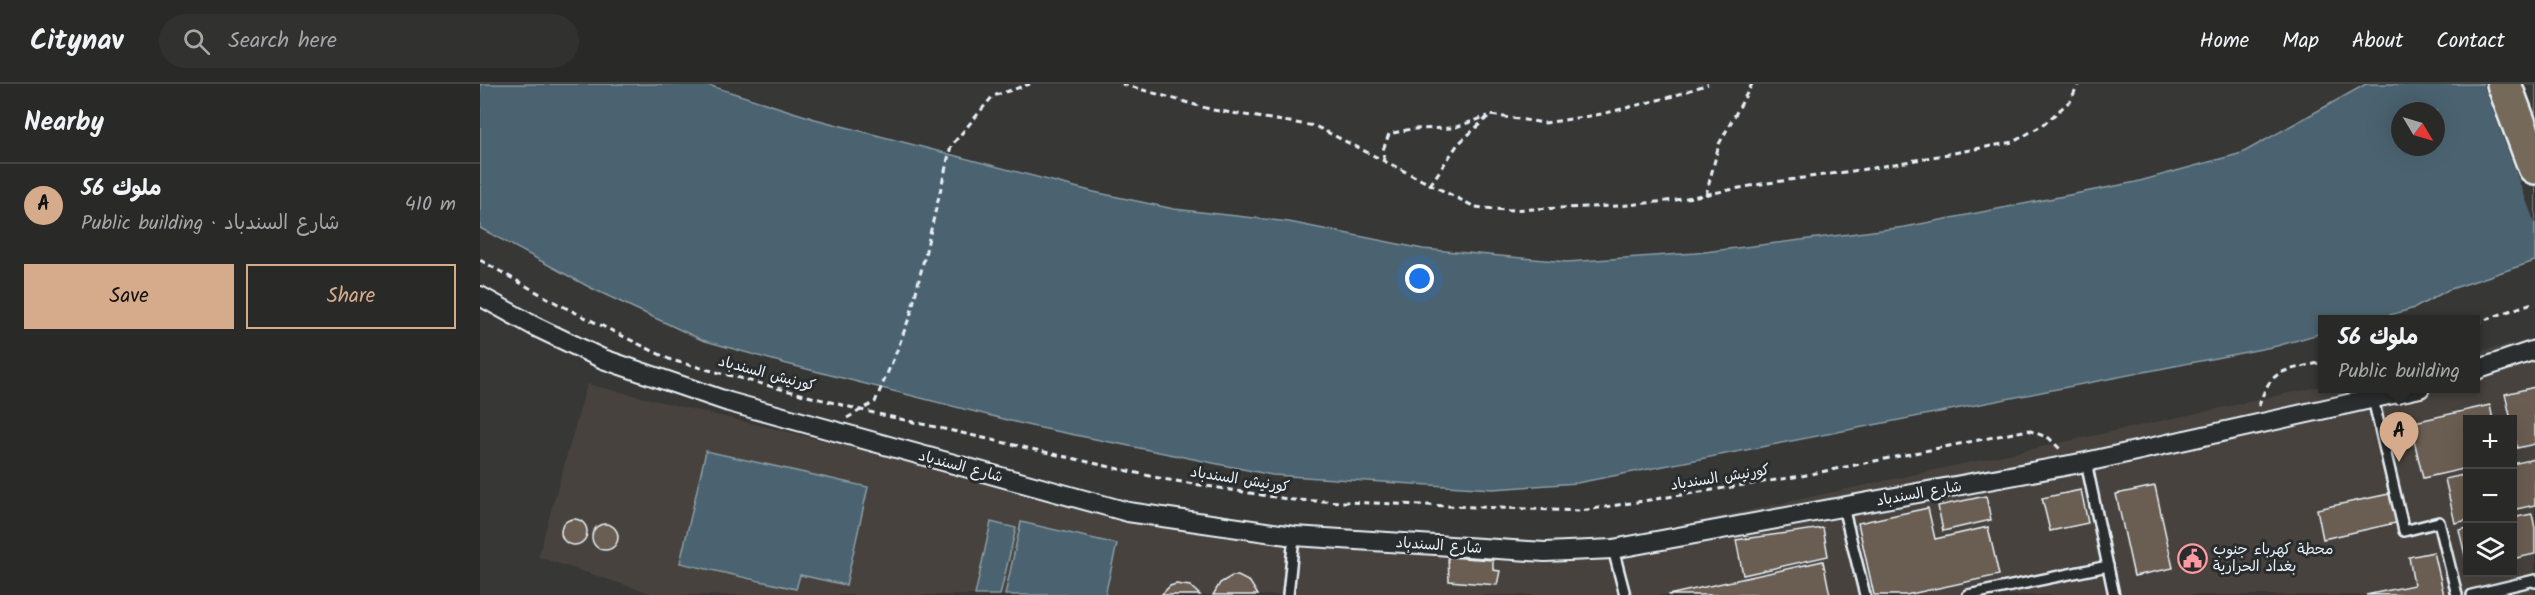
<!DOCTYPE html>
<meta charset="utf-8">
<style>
body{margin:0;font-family:Kalam,"Playpen Sans Arabic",sans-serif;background:#313130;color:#f1f3f6}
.controls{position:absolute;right:18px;bottom:18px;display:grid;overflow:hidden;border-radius:0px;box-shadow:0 6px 24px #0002}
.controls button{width:54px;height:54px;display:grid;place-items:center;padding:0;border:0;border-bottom:2px solid #454545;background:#292928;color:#f1f3f6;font:30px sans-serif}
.compass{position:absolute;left:1911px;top:18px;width:54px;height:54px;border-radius:50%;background:#292928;box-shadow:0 6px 24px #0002;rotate:128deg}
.you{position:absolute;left:940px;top:195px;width:21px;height:21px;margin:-15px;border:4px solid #fff;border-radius:50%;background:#1a73e8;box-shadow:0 0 0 9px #1a73e833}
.badge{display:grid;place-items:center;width:39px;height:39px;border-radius:50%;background:#d6ab8b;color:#111;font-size:20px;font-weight:700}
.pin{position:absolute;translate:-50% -50px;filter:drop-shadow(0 2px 3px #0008)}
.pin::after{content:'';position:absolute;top:32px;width:21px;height:18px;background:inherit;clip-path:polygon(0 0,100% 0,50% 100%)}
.popup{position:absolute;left:1838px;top:231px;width:162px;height:78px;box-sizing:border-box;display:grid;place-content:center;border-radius:0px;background:#292928;filter:drop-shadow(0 2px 4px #0005);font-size:20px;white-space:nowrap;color:#a5a6a8}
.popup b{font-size:22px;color:#f1f3f6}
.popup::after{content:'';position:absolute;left:50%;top:100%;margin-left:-12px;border:12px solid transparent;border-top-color:#292928}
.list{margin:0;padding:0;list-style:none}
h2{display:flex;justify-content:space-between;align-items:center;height:78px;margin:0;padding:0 24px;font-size:26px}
h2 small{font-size:20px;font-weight:400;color:#a5a6a8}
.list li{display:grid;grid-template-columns:39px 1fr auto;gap:18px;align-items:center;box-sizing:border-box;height:84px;padding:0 24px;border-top:2px solid #454545}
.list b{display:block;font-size:22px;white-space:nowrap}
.list p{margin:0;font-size:20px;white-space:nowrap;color:#a5a6a8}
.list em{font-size:20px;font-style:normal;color:#a5a6a8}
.actions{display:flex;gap:12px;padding:18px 24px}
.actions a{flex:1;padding:14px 0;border:2px solid #d6ab8b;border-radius:0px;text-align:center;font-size:21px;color:#d6ab8b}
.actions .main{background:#d6ab8b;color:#111}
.icon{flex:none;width:33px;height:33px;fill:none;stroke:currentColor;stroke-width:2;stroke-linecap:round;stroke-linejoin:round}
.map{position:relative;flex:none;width:2055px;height:511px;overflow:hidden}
header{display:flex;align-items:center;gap:36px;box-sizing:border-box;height:84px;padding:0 30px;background:#292928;border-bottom:2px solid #454545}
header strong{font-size:28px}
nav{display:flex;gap:33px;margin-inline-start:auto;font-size:21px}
.search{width:420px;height:54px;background:#313130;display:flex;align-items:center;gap:15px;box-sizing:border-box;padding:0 21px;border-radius:33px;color:#a5a6a8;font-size:22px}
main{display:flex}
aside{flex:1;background:#292928}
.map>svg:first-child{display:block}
</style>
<header>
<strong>Citynav</strong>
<div class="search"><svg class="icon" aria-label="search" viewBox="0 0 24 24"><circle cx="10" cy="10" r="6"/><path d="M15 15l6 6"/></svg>Search here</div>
<nav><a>Home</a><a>Map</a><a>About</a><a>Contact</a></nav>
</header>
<main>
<aside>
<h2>Nearby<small></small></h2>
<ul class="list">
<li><span class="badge">A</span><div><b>ملوك 56</b><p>Public building · شارع السندباد</p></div><em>410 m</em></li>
</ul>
<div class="actions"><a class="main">Save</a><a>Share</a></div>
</aside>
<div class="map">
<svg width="2055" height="511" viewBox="0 0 2055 511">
<rect width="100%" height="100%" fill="#373735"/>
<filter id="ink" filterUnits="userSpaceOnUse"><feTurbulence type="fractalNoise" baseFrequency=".0167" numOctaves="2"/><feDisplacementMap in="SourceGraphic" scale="12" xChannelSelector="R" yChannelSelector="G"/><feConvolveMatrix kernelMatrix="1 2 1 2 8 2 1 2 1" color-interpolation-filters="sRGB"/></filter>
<g filter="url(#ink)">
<path fill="#46423d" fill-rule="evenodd" d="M2055,255v256h-1879l-118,-38 49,-173 398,95 292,54 284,18 761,-165v2h154v-36zM1988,336h44v152h-44z"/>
<g fill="#4b636f" stroke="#8a9ca6" stroke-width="1.5" fill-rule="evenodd">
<path d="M0,0h225l110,35 279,73 80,17 115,13 134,27 144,13 129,-9 209,-26 231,-45 106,-29 124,-69h169v177l-87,29 -33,18 -36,10 -57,2v13l-45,13 -700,137 -84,6 -221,-14 -241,-49 -244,-62 -85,-24 -111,-52 -111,-60zM1920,27h36v36h-36z"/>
<polygon points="226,367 388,403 366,501 320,491 316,505 200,479"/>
<polygon points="511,438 536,444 520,511 495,511"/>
<polygon points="541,438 637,460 625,511 525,511"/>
</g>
<polygon fill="#373735" points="2003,0 2055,0 2055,140"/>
<g fill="#6a5d51" stroke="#e8f1f8" stroke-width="1.5">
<polygon points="2055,303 2055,360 2037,364 2032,336 2031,336 2025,310"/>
<polygon points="2010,321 2013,336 1988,336 1988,384 1943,394 1930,339"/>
<polygon points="2055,375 2055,421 2032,426 2032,380"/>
<polygon points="1988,390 1988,436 1975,439 1965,395"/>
<polygon points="1675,402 1693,484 1654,492 1636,410"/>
<polygon points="1601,406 1608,439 1570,447 1562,414"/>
<polygon points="1914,409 1920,438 1843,455 1837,425"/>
<polygon points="1506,412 1511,436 1463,447 1458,422"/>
<polygon points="1448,424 1455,455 1508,443 1519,491 1426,511 1394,511 1378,439"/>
<polygon points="2052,430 2055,444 2055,470 2032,475 2032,434"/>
<circle cx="94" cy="448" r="13"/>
<circle cx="125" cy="453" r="13"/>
<polygon points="1343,444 1348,472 1263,491 1256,456"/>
<polygon points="1988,444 1988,484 1979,446"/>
<polygon points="1954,468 1964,511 1886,511 1934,501 1929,473"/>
<polygon points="968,473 1013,476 1013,486 1020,487 1017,501 969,497"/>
<polygon points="1343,477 1350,511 1188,511"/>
<polygon points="752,492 758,492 770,498 778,511 733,511 740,499"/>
<polygon points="696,500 710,502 720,511 681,511 690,502"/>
</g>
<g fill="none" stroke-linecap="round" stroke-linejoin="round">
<defs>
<g id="lane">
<polyline points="1893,315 1924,447 1959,438 1977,511"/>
<polyline points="1606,378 1634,511"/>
<polyline points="1363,423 1385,511"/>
<polyline points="1133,465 1145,511"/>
<polyline points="808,511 814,452"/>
<polyline points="1488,511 1628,482"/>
<polyline points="1992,511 2055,496 2055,498"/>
</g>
<g id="street">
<polyline points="0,212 54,242 123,275 249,318 648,428 814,452 1065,468 1133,465 1606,378 1940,304"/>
<polyline points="1996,286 2055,266"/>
</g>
<polyline id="highway" points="2024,0 2055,83"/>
</defs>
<use href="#lane" stroke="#e8f1f8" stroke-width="14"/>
<use href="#street" stroke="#e8f1f8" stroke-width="22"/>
<use href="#highway" stroke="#e8f1f8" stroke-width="38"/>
<g stroke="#e8f1f8" stroke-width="3" stroke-dasharray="6 4.5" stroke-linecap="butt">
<polyline points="642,0 733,26 835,42 995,123 1025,126 1138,122 1196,116 1281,100 1393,84 1533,58 1563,41 1591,16 1598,0"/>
<polyline points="904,76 903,66 909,50 931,45 973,44 1008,32"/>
<polyline points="950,101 978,60 1010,31 1065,39 1122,30 1194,12 1228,0"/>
<polyline points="1226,111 1239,60 1272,0"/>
<polyline points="0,176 78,220 191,276 381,326 683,395 813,416 1100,427 1321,392 1548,346 1569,354 1581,366"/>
<polyline points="1996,239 2055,218"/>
<path d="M1779,322c12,-40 26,-34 63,-44"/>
<polyline points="367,334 395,318 416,269 431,229 471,62 513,12 550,0"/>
</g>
<use href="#lane" stroke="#2a2d2e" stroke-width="9"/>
<use href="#street" stroke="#2a2d2e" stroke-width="18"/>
<use href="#highway" stroke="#746a5a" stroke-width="33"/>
</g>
</g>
<defs>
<symbol id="civic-ring" viewBox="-11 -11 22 22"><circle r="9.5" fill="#2a2d2e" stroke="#ff9aa2" stroke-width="1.5"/><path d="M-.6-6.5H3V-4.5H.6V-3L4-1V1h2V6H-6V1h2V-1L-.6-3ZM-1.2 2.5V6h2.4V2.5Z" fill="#ff9aa2"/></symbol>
</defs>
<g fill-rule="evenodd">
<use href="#civic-ring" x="1696" y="458" width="33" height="33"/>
</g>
<g text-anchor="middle" stroke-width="6" stroke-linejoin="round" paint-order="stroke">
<g font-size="15" fill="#e8f1f8" stroke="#2a2d2e">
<text transform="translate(287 289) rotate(15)" y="5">كورنيش السندباد</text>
<text transform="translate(481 382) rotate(15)" y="5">شارع السندباد</text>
<text transform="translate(1240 393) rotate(-9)" y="5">كورنيش السندباد</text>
<text transform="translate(760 395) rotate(9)" y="5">كورنيش السندباد</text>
<text transform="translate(1439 409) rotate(-10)" y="5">شارع السندباد</text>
<text transform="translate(959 461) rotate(4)" y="5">شارع السندباد</text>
</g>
<g font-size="15" fill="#e8f1f8" stroke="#2a2d2e" text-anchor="start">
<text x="1733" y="470">محطة كهرباء جنوب<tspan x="1733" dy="17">بغداد الحرارية</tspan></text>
</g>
</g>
</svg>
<div class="controls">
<button>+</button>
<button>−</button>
<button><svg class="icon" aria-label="layers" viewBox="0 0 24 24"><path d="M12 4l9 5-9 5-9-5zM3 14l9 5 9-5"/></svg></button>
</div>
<svg class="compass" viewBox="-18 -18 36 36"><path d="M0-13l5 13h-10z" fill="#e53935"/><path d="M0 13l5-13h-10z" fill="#a5a6a8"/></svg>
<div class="you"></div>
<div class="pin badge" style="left:1919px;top:378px">A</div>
<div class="popup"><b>ملوك 56</b>Public building</div>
</div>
</main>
